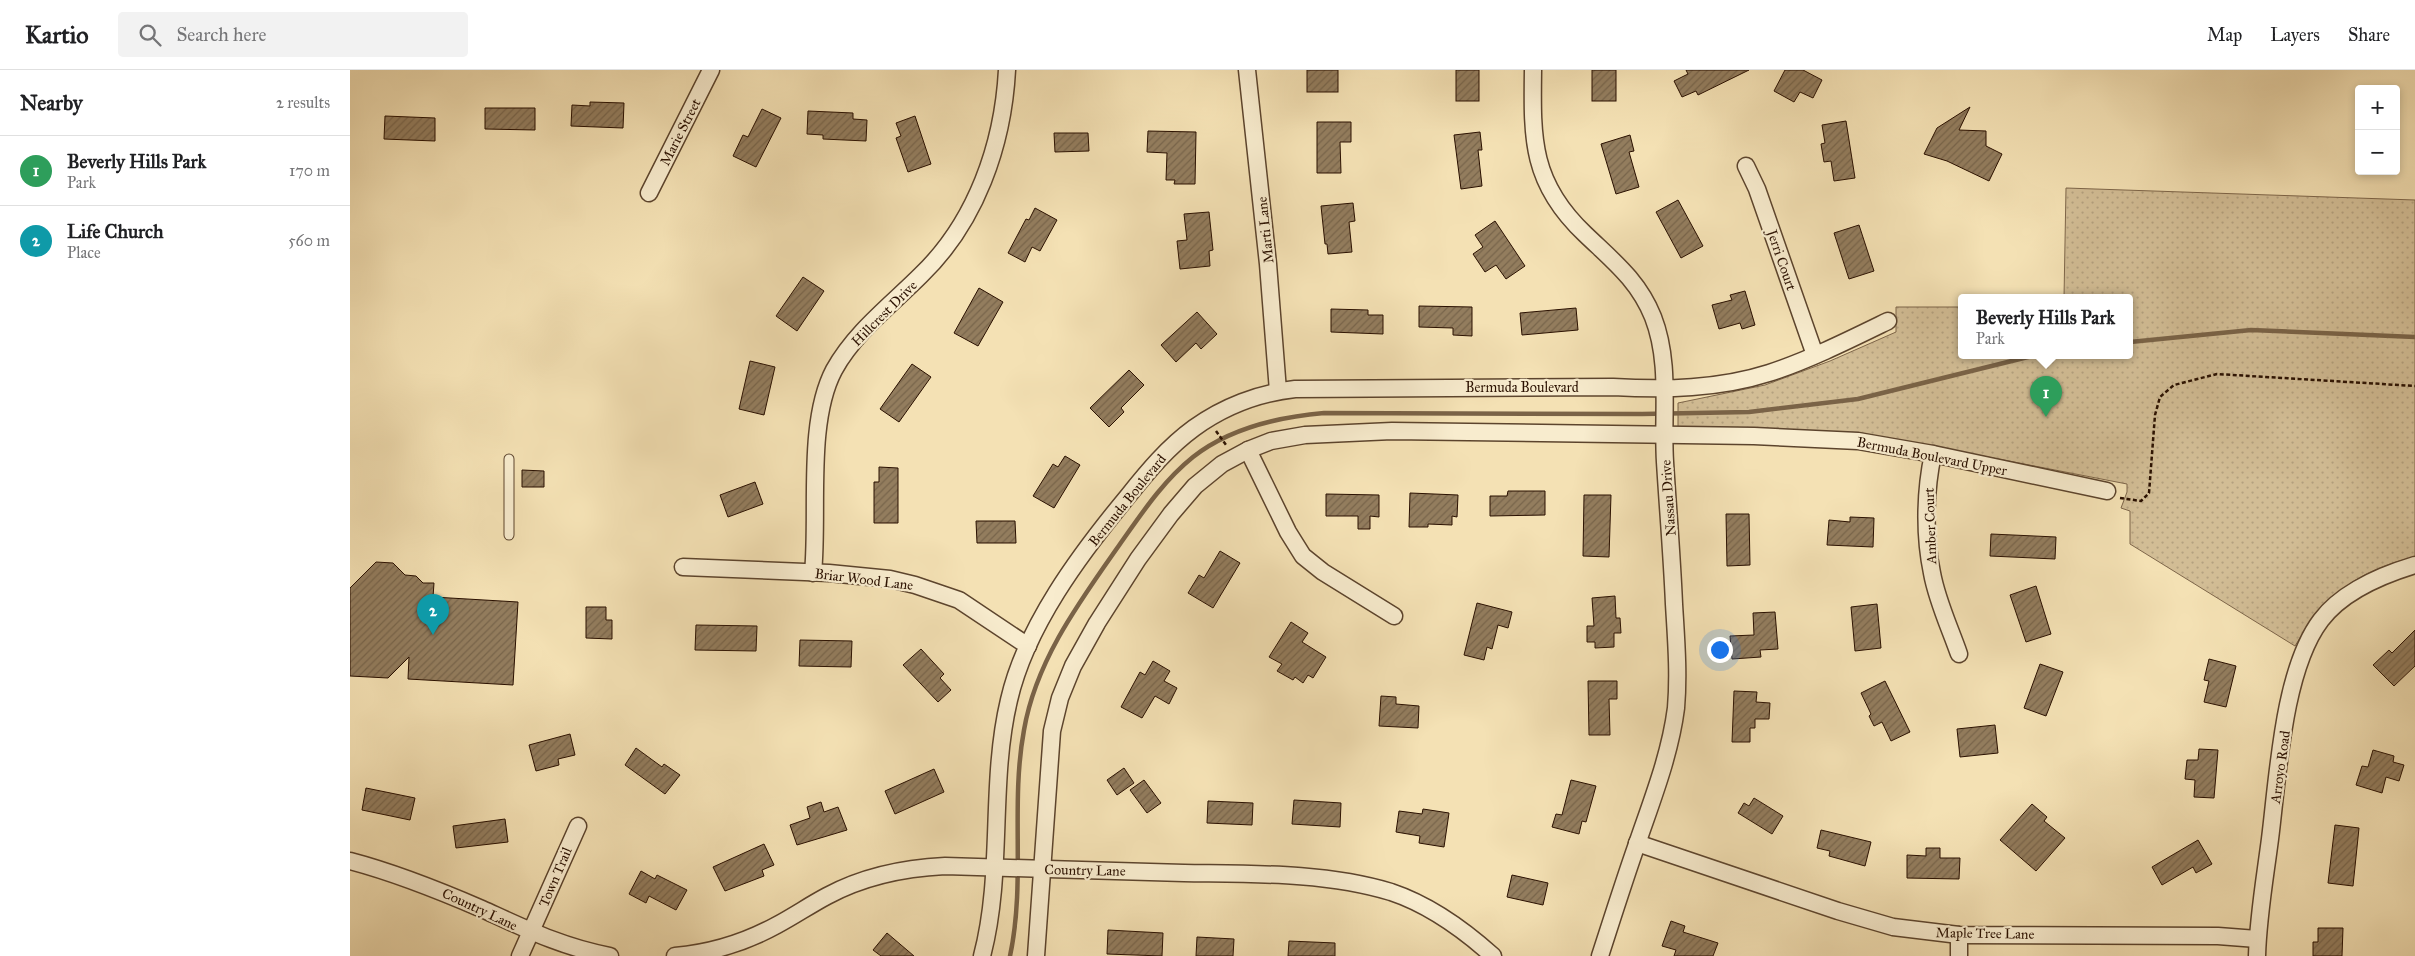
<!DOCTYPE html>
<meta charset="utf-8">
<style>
body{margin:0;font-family:"IM FELL Great Primer",serif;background:#f2f2f2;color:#202124}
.controls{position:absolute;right:15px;top:15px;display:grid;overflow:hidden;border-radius:5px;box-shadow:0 2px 8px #0003}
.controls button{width:45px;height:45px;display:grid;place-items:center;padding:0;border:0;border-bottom:1px solid #e0e0e0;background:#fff;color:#202124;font:25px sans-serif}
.you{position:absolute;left:1369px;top:579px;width:18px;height:18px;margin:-12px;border:4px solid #fff;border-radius:50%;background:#1a73e8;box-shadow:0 0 0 8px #1a73e833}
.badge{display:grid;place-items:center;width:32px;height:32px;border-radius:50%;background:#0f766e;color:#fff;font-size:16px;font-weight:700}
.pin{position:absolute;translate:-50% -41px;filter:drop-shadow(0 1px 2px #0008)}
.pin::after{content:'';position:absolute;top:26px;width:18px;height:15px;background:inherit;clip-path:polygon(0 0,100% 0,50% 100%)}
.popup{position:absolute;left:1608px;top:224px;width:175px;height:65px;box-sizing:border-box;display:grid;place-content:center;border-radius:5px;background:#fff;filter:drop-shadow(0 1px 4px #0005);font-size:16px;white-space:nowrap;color:#757577}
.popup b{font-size:19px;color:#202124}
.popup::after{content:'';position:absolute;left:50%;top:100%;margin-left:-10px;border:10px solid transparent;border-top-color:#fff}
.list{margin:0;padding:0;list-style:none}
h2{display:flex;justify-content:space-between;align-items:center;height:65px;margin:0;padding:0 20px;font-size:21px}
h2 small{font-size:16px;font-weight:400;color:#757577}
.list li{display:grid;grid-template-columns:32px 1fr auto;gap:15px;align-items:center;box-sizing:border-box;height:70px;padding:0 20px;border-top:1px solid #e0e0e0}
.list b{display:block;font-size:19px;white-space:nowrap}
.list p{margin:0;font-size:16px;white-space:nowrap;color:#757577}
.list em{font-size:16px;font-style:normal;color:#757577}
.icon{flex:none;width:28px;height:28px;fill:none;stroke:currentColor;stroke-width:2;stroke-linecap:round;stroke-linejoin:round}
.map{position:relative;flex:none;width:2065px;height:886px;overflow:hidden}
header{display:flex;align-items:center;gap:30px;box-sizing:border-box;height:70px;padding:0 25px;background:#fff;border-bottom:1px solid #e0e0e0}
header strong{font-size:24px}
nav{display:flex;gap:28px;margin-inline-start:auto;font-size:18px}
.search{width:350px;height:45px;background:#f2f2f2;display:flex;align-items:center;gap:12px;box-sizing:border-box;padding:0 18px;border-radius:5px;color:#757577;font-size:19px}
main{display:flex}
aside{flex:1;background:#fff}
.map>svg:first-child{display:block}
</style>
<header>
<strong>Kartio</strong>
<div class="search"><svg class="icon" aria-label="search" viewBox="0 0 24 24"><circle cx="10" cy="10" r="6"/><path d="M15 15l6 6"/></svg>Search here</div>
<nav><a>Map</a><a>Layers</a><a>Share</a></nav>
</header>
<main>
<aside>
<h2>Nearby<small>2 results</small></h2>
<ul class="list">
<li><span class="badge" style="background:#2e9e5b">1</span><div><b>Beverly Hills Park</b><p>Park</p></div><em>170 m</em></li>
<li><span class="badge" style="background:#0f9aa8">2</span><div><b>Life Church</b><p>Place</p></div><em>560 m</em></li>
</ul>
</aside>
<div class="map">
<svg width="2065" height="886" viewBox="0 0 2065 886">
<defs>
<pattern id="park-dots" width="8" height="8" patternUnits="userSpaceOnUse" patternTransform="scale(1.25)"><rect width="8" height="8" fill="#d2bd95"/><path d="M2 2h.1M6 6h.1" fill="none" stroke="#b4a17f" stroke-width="1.8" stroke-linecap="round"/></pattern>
<pattern id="building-hatch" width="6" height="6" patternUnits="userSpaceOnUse" patternTransform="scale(1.25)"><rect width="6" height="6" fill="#937d5e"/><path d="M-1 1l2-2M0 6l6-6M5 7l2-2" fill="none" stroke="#78654b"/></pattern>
</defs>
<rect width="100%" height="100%" fill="#f4e1b4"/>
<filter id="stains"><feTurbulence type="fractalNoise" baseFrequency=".004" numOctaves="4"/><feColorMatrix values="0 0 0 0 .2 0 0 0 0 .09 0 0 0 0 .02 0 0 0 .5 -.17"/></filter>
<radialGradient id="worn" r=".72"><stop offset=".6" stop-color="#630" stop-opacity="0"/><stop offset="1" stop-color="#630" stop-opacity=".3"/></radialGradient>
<path fill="url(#park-dots)" stroke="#7e664a" d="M1716,118l349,12v357c-58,13 -90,39 -120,89l-165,-102v-33l-9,-3 6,-16v-8l-206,-40 -243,-13v-28l87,-18 65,-24 66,-29v-25h66v49h168v-58h-66z"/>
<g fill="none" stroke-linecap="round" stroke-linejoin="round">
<g stroke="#7a6347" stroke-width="4.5">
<polyline points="1780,272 1901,260 2065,267"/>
<path d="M660,886c16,-75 0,-151 14,-226 12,-70 56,-129 96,-186 22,-31 43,-63 73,-87 37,-29 85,-40 131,-44l318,1 107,-2 109,-13 174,-43"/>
</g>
</g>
<g fill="url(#building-hatch)" stroke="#2a1000">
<rect x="957" y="0" width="31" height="22"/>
<rect x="1106" y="0" width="23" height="31"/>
<rect x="1242" y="0" width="24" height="31"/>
<polygon points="1336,0 1399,0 1348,25 1346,21 1332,27 1324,11 1338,4"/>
<polygon points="1435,0 1453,0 1472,10 1463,28 1450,22 1444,32 1424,21"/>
<polygon points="240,32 274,33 273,58 221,56 222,35 240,36"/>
<polygon points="1620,37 1609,60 1636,61 1636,76 1652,84 1639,111 1597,91 1574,84 1587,58"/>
<polygon points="135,38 185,38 185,60 135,59"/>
<polygon points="412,39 431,48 406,97 383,86 393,65 398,67"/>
<polygon points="458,41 503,43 503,49 517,50 516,71 473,69 473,65 457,64"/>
<polygon points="35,46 85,48 85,71 34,69"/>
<polygon points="565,46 581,94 558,102 546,68 551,66 546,53"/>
<polygon points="1496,51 1505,108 1484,111 1481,91 1474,92 1471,74 1475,73 1472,55"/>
<polygon points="967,52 1001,52 1001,72 990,72 991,103 967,103"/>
<polygon points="798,61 846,62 845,114 824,114 825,110 816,110 817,83 797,82"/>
<polygon points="1130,62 1132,80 1128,80 1132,116 1111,119 1104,65"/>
<polygon points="704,63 738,63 739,81 705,82"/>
<polygon points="1280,65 1284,81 1279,82 1289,117 1266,124 1251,74"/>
<polygon points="1328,130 1353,176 1331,188 1306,142"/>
<polygon points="1003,133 1005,151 999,152 1002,182 978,184 977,174 975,174 971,136"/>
<polygon points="685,138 707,150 690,181 682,177 675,192 658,183 676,149 679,150"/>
<polygon points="859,142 863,180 859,181 860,196 830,199 827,171 837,170 834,144"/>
<polygon points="1145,151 1175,196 1156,209 1146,195 1135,202 1123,184 1133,177 1125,165"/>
<polygon points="1509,155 1524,201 1499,209 1484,163"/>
<polygon points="453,207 474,221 447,261 426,246"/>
<polygon points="629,218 653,232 628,276 604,263"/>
<polygon points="1395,221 1405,255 1392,259 1390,253 1369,259 1362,235 1382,230 1380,225"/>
<polygon points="1069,236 1122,237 1122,266 1103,265 1103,258 1069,257"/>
<polygon points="1226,238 1228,260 1172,265 1170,243"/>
<polygon points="981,239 1018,240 1018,245 1033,245 1033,264 981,262"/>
<polygon points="847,242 867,264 851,279 846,273 826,292 811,275"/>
<polygon points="400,291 425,297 414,345 389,339"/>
<polygon points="562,294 581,307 549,352 530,339"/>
<polygon points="779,300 794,315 771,338 774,342 759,357 740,338"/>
<polygon points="715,386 730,395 704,438 683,426 703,394 708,397"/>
<polygon points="529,397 548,398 548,453 524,453 524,412 529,412"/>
<polygon points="172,400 194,401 194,417 172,417"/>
<polygon points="405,412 413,434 378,447 370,425"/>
<polygon points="1158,421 1195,421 1195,445 1140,446 1140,426 1157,426"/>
<polygon points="1060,423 1108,425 1107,447 1102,446 1102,455 1078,454 1078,457 1059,457"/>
<polygon points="976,424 1029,425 1029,447 1020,446 1020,459 1008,459 1008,446 976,446"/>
<polygon points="1234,425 1261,425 1259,487 1233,486"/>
<polygon points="1376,444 1399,444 1400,495 1377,496"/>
<polygon points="1500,447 1524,448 1523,477 1477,475 1479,450 1500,452"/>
<polygon points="626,451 665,451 666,473 627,473"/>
<polygon points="1641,464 1706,467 1705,489 1640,486"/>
<polygon points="870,481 890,493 863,538 838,523 849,505 854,508"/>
<polygon points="26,492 43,493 55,505 66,506 73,513 84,513 83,527 168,532 163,615 58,609 59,587 38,608 0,606 0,518"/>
<polygon points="1686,516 1701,564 1676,572 1660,525"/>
<polygon points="1265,526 1266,548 1270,548 1271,563 1264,563 1264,577 1245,578 1245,572 1237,572 1237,556 1244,556 1242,528"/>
<polygon points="1127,533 1162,542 1158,558 1148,555 1142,579 1137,577 1134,590 1114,585"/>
<polygon points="1527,534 1531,578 1505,581 1501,537"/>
<polygon points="236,537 256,537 256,550 262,550 262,569 236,568"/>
<polygon points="1425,542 1428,579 1410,580 1411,587 1382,589 1380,566 1404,565 1403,543"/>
<polygon points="941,552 958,563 952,572 976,587 963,608 958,605 953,613 945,607 943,610 927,601 932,594 919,587"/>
<polygon points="346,555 407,556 406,581 345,580"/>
<polygon points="2065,560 2065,596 2044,616 2023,595 2039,580 2042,583"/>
<polygon points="450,570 502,571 501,597 449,596"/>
<polygon points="571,579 594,604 590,608 601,620 588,632 553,595"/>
<polygon points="1859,589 1886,596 1876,637 1854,632 1859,611 1854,610"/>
<polygon points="803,591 820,601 814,611 827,618 819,634 805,626 792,648 771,637 790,602 795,605"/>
<polygon points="1690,594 1713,602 1696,646 1674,638"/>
<polygon points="1238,611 1267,611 1267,629 1259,629 1260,665 1239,665"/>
<polygon points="1535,611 1560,662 1541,671 1532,652 1524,656 1519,646 1521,644 1511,623"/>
<polygon points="1384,621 1407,622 1406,632 1420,633 1419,649 1405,649 1405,658 1400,658 1400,672 1382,672"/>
<polygon points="1031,626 1046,627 1046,634 1069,636 1068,658 1029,656"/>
<polygon points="1645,655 1648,683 1610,687 1607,659"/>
<polygon points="220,664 225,685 208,689 209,695 186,701 179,675"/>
<polygon points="286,678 312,697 314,694 330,705 315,724 275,695"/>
<polygon points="1849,679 1868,680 1864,728 1844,727 1845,710 1835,709 1837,690 1848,690"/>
<polygon points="2023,680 2044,686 2043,692 2054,695 2049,711 2036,707 2032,723 2006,715 2012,696 2018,697"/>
<polygon points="774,698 784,713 767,725 757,710"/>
<polygon points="584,699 594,722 545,744 535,721"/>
<polygon points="794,710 811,733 797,743 780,720"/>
<polygon points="1221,710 1246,716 1236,752 1232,751 1229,764 1202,757 1206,744 1212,745"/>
<polygon points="16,718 65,728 60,750 12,740"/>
<polygon points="1404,728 1433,746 1422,764 1388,743 1394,733 1399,736"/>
<polygon points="944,730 991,733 990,757 942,754"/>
<polygon points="858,731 903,733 902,755 857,753"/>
<polygon points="471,732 474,742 488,737 497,760 447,775 440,755 460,748 457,737"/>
<polygon points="1682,734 1697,747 1694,751 1715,768 1686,801 1650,770"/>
<polygon points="1073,739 1099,743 1094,777 1069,773 1070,766 1046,762 1049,741 1072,744"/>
<polygon points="155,749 158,772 106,778 103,756"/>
<polygon points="1985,755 2009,758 2003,816 1978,813"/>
<polygon points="1471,760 1521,772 1515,796 1479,786 1480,781 1467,778"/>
<polygon points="1848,770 1862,794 1846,803 1843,797 1812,815 1802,797"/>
<polygon points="414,774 424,795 412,800 414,806 375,821 363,797"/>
<polygon points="1576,778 1590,778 1590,788 1610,788 1609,809 1557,808 1557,785 1576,786"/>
<polygon points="291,801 305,809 307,805 337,820 326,840 299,826 296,833 279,824"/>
<polygon points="1162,805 1198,813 1193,835 1157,827"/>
<polygon points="1321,851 1335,856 1333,862 1368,873 1363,886 1324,886 1326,880 1312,876"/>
<polygon points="1968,858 1993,858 1992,886 1963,886 1963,872 1968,872"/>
<polygon points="758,860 813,863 812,886 757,884"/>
<polygon points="537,863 564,886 531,886 523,880"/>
<polygon points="847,867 884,869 883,886 846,886"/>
<polygon points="939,871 985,873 985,886 938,886"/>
</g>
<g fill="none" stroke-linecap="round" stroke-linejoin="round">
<defs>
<polyline id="service" points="159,389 159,465"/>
<g id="minor">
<polyline points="897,0 918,194 928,321"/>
<path d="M1183,0c-1,69 -2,113 52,164 28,27 53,46 68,83 18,46 9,97 12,145 3,48 7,95 9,142 2,34 5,69 2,104 -6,47 -24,92 -39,136 -13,37 -25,75 -37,112"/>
<polyline points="1396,96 1407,119 1465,285"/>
<polyline points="299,123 361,0"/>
<polyline points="898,380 938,462 953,486 973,502 1044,546"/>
<path d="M1583,384c-8,37 -9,81 -1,119 5,28 18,55 27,81"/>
<polyline points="333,497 479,503 540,509 565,515 609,530 678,576"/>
<path d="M463,503c6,-60 -7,-150 21,-203 21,-38 57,-65 87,-95 55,-53 82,-130 86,-205"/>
<polyline points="1287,773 1488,841 1543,857 1609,865 1868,866 1907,869"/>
<path d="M0,791c46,12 88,29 132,48 44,20 80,38 128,47"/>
<polyline points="170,886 228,756"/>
<path d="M325,886c35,-3 71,-14 102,-31 17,-9 33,-20 50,-29 37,-20 77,-28 118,-30 80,2 159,5 239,7 67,1 141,-1 207,19 39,13 72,37 102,64"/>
<path d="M632,886c22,-83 7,-172 27,-256 17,-74 71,-146 119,-204 20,-25 40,-49 66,-68 29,-21 65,-35 101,-39l318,-2c52,3 106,2 156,-14 40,-13 80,-33 119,-52"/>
<polyline points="686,886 702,661 710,628 723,596 747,553 788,489 821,444 845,416 872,394 898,380 921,371 955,365 1042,361 1404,366 1508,371 1583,384 1757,421"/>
<polyline points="1609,886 1609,865"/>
<path d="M1907,886c1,-39 8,-78 13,-117 8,-63 13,-169 51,-219 22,-29 61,-45 94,-55"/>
</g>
</defs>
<use href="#service" stroke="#5c442d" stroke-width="11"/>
<use href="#minor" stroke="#5c442d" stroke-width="19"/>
<g stroke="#2a1000" stroke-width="2.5" stroke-dasharray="4 2.5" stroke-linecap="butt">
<polyline points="866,361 876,375"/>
<polyline points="1770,428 1791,431 1799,423 1805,345 1810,327 1824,315 1867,304 2065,316"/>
</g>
<use href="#service" stroke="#f8ecce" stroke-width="9"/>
<use href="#minor" stroke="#f8ecce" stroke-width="16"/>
</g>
<g text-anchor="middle" stroke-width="4.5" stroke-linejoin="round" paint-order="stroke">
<g font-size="14" fill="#2a1000" stroke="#f8ecce">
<text transform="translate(330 62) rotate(-63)" y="5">Marie Street</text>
<text transform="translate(915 160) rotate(-96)" y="5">Marti Lane</text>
<text transform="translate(1432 190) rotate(71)" y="5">Jerri Court</text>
<text transform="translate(534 243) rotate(-45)" y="5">Hillcrest Drive</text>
<text x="1172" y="322">Bermuda Boulevard</text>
<text transform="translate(1582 386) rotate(11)" y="5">Bermuda Boulevard Upper</text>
<text transform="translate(1318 428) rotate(-94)" y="5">Nassau Drive</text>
<text transform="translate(777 430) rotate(-51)" y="5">Bermuda Boulevard</text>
<text transform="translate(1580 456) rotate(-92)" y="5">Amber Court</text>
<text transform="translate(514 509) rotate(7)" y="5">Briar Wood Lane</text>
<text transform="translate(1930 697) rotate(-82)" y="5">Arroyo Road</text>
<text transform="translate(735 800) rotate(1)" y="5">Country Lane</text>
<text transform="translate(205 807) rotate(-67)" y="5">Town Trail</text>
<text transform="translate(130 839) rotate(25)" y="5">Country Lane</text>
<text transform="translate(1635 863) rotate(1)" y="5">Maple Tree Lane</text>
</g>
</g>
<rect width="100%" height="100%" filter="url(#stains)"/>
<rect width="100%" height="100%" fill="url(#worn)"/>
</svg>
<div class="controls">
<button>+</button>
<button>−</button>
</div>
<div class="you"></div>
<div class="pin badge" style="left:1696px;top:347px;background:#2e9e5b">1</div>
<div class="popup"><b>Beverly Hills Park</b>Park</div>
<div class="pin badge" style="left:83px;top:565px;background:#0f9aa8">2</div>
</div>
</main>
